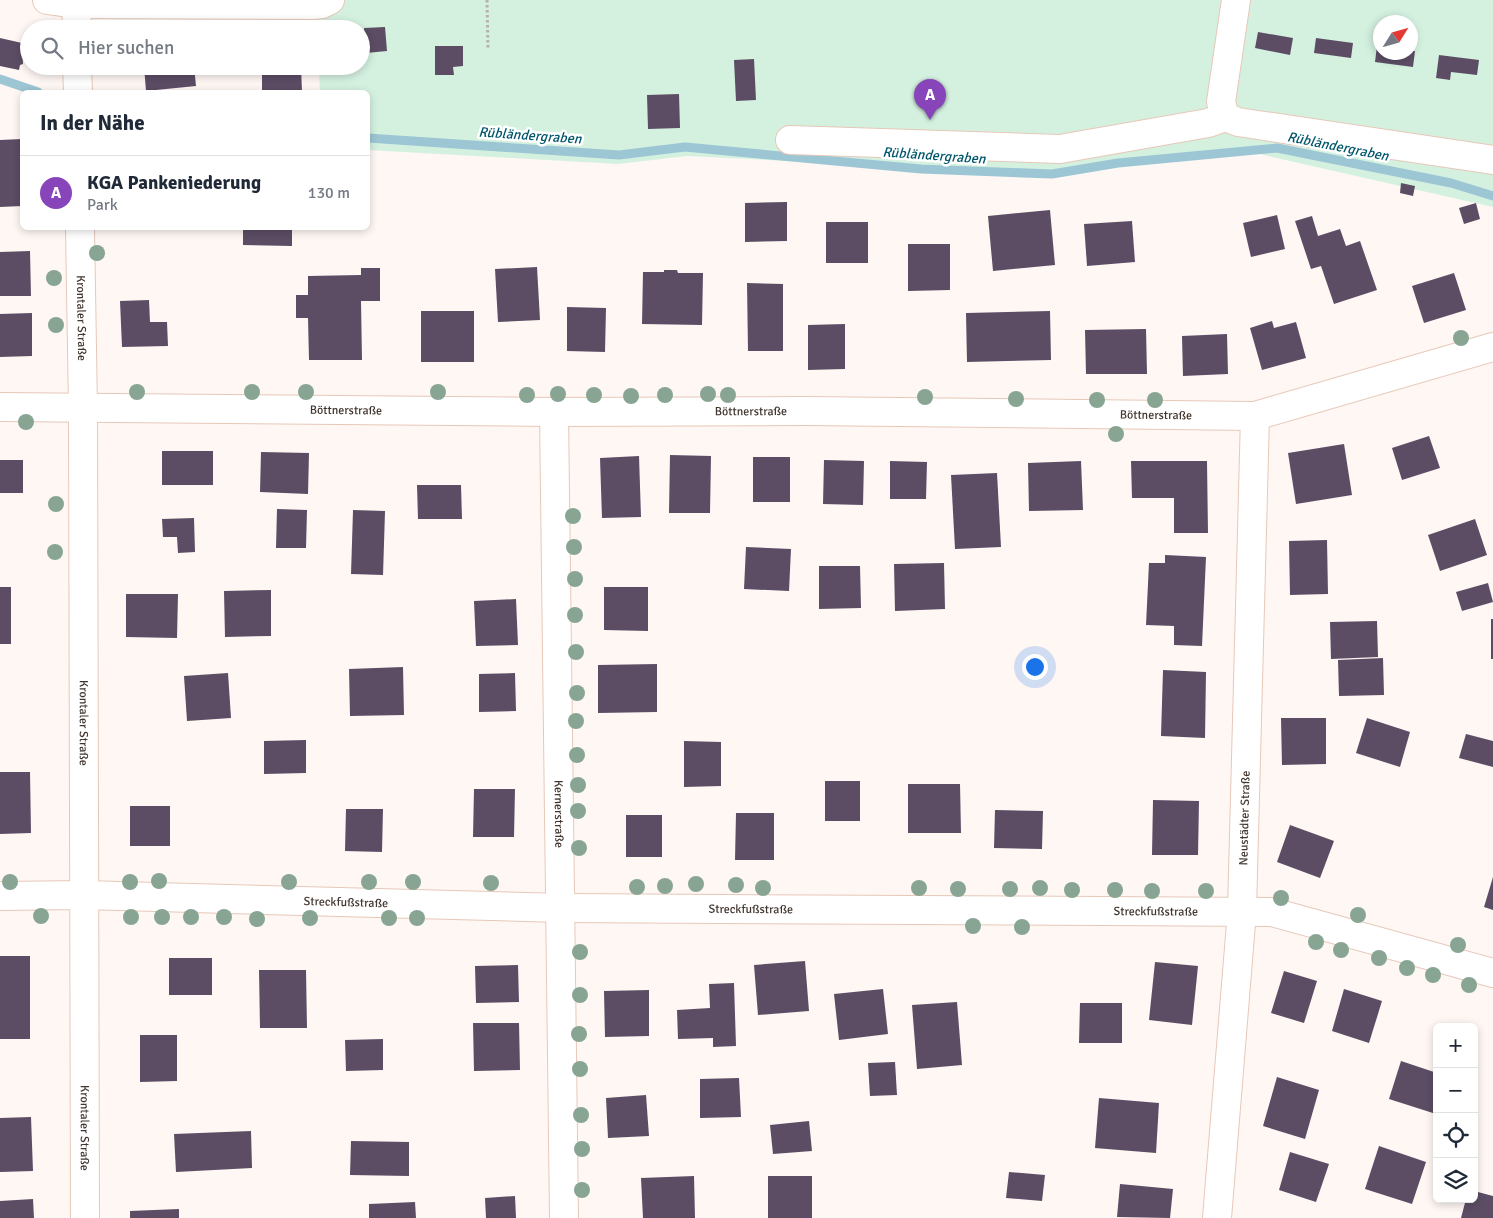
<!DOCTYPE html>
<html lang="de">
<meta charset="utf-8">
<style>
body{margin:0;font-family:Signika,sans-serif;background:#f6f6f7;color:#1f2937}
.controls{position:absolute;right:15px;bottom:15px;display:grid;overflow:hidden;border-radius:8px;box-shadow:0 2px 8px #0003}
.controls button{width:45px;height:45px;display:grid;place-items:center;padding:0;border:0;border-bottom:1px solid #e0e1e3;background:#fff;color:#1f2937;font:25px sans-serif}
.compass{position:absolute;left:1373px;top:15px;width:45px;height:45px;border-radius:50%;background:#fff;box-shadow:0 2px 8px #0003;rotate:53deg}
.you{position:absolute;left:1034px;top:666px;width:18px;height:18px;margin:-12px;border:4px solid #fff;border-radius:50%;background:#1a73e8;box-shadow:0 0 0 8px #1a73e833}
.badge{display:grid;place-items:center;width:32px;height:32px;border-radius:50%;background:#8845b9;color:#fff;font-size:16px;font-weight:700}
.pin{position:absolute;translate:-50% -41px;filter:drop-shadow(0 1px 2px #0008)}
.pin::after{content:'';position:absolute;top:26px;width:18px;height:15px;background:inherit;clip-path:polygon(0 0,100% 0,50% 100%)}
.list{margin:0;padding:0;list-style:none}
h2{display:flex;justify-content:space-between;align-items:center;height:65px;margin:0;padding:0 20px;font-size:21px}
h2 small{font-size:16px;font-weight:400;color:#747a83}
.list li{display:grid;grid-template-columns:32px 1fr auto;gap:15px;align-items:center;box-sizing:border-box;height:75px;padding:0 20px;border-top:1px solid #e0e1e3}
.list b{display:block;font-size:19px;white-space:nowrap}
.list p{margin:0;font-size:16px;white-space:nowrap;color:#747a83}
.list em{font-size:16px;font-style:normal;color:#747a83}
.icon{flex:none;width:28px;height:28px;fill:none;stroke:currentColor;stroke-width:2;stroke-linecap:round;stroke-linejoin:round}
.map{position:relative;flex:none;width:1493px;height:1218px;overflow:hidden}
.search{position:absolute;background:#fff;box-shadow:0 2px 8px #0003;left:20px;top:20px;width:350px;height:55px;display:flex;align-items:center;gap:12px;box-sizing:border-box;padding:0 18px;border-radius:28px;color:#747a83;font-size:19px}
.panel{position:absolute;background:#fff;box-shadow:0 2px 8px #0003;left:20px;top:90px;width:350px;height:140px;border-radius:8px}
.map>svg:first-child{display:block}
</style>
<div class="map">
<svg width="1493" height="1218" viewBox="0 0 1493 1218">
<rect width="100%" height="100%" fill="#fef7f4"/>
<path fill="#d4f1e0" fill-rule="evenodd" d="M318,0h1175v207l-260,-59 -167,27 -379,-19 -69,8 -250,-14v-58h-48l-1,-26h42v-37h-43zM1380,22h30v30h-30z"/>
<g fill="none" stroke-linecap="round" stroke-linejoin="round">
<g stroke="#9dc6d5" stroke-width="9">
<polyline points="0,79 38,92"/>
<polyline points="368,138 619,155 685,147 921,169 1052,174 1118,163 1277,148 1451,183 1493,196"/>
</g>
</g>
<g fill="#5c4d65">
<polygon points="385,27 387,51 366,53 364,28"/>
<polygon points="1258,32 1293,38 1290,55 1255,48"/>
<polygon points="0,38 22,43 23,64 20,65 19,70 0,66"/>
<polygon points="1316,38 1353,43 1351,58 1314,53"/>
<polygon points="435,46 463,46 463,66 453,67 454,75 435,75"/>
<polygon points="1377,46 1380,46 1380,52 1415,51 1413,67 1375,62"/>
<polygon points="1439,55 1479,60 1477,75 1451,72 1450,80 1436,78"/>
<polygon points="754,59 756,100 736,101 734,60"/>
<polygon points="144,66 194,66 196,86 146,91"/>
<polygon points="262,66 301,66 302,92 262,92"/>
<polygon points="679,94 680,128 648,129 647,95"/>
<polygon points="22,139 22,206 0,207 0,140"/>
<polygon points="1401,183 1415,186 1413,196 1400,193"/>
<polygon points="787,202 787,241 745,242 745,203"/>
<polygon points="1476,203 1480,219 1464,224 1459,208"/>
<polygon points="1050,210 1055,265 993,271 988,216"/>
<polygon points="1277,215 1285,249 1251,257 1243,223"/>
<polygon points="1312,216 1318,236 1340,229 1346,246 1360,241 1377,290 1334,304 1321,266 1311,269 1295,221"/>
<polygon points="1132,221 1135,262 1087,266 1084,224"/>
<rect x="826" y="222" width="42" height="41"/>
<polygon points="243,228 292,228 292,246 243,245"/>
<polygon points="908,244 950,244 950,290 908,291"/>
<polygon points="30,251 31,296 0,296 0,252"/>
<polygon points="537,267 540,320 498,322 495,269"/>
<polygon points="361,268 380,268 380,301 361,301 362,360 309,360 308,318 296,318 296,295 308,295 308,276 361,275"/>
<polygon points="664,270 677,270 678,273 703,273 702,325 642,324 643,272 664,272"/>
<polygon points="1454,273 1466,310 1424,323 1412,286"/>
<polygon points="747,283 783,284 783,351 748,351"/>
<polygon points="149,300 150,322 167,322 168,346 122,347 120,301"/>
<polygon points="567,307 606,308 605,352 567,351"/>
<rect x="421" y="311" width="53" height="51"/>
<polygon points="1050,311 1051,360 967,362 966,313"/>
<polygon points="32,313 32,356 0,357 0,314"/>
<polygon points="1272,321 1274,328 1296,322 1306,358 1262,370 1250,328"/>
<polygon points="845,324 845,369 808,370 808,325"/>
<polygon points="1146,329 1147,374 1086,374 1085,330"/>
<polygon points="1227,334 1228,374 1183,376 1182,336"/>
<polygon points="1429,436 1440,468 1402,480 1392,448"/>
<polygon points="1344,444 1352,495 1296,504 1288,453"/>
<rect x="162" y="451" width="51" height="34"/>
<polygon points="261,452 309,453 308,494 260,492"/>
<polygon points="670,455 711,456 710,513 669,513"/>
<polygon points="639,456 641,517 602,518 600,458"/>
<rect x="753" y="457" width="37" height="45"/>
<rect x="0" y="460" width="23" height="33"/>
<polygon points="824,460 864,461 863,505 823,504"/>
<polygon points="890,461 927,462 926,499 890,499"/>
<polygon points="1081,461 1083,510 1029,511 1028,463"/>
<polygon points="1131,461 1207,461 1208,533 1174,533 1174,498 1132,498"/>
<polygon points="997,473 1001,547 955,549 951,475"/>
<polygon points="417,485 461,485 462,519 418,519"/>
<polygon points="277,509 307,510 306,548 276,548"/>
<polygon points="353,510 385,511 383,575 351,574"/>
<polygon points="194,518 195,552 178,553 177,537 163,537 162,519"/>
<polygon points="1475,519 1487,555 1440,571 1428,535"/>
<polygon points="1327,540 1328,594 1290,595 1289,541"/>
<polygon points="746,547 791,549 789,591 744,589"/>
<polygon points="1165,555 1206,557 1202,646 1174,645 1174,626 1146,625 1149,563 1165,563"/>
<polygon points="944,563 945,609 895,611 894,564"/>
<polygon points="819,566 860,566 861,608 819,609"/>
<polygon points="1488,583 1493,602 1462,611 1456,592"/>
<rect x="0" y="587" width="11" height="57"/>
<polygon points="604,587 648,587 648,631 604,630"/>
<polygon points="271,590 271,636 225,637 224,591"/>
<polygon points="126,594 178,594 177,638 126,637"/>
<polygon points="516,599 518,645 476,646 474,601"/>
<rect x="1491" y="619" width="2" height="40"/>
<polygon points="1377,621 1378,657 1331,659 1330,622"/>
<polygon points="1383,658 1384,695 1339,696 1338,660"/>
<polygon points="657,664 657,712 598,713 598,665"/>
<polygon points="403,667 404,715 350,716 349,669"/>
<polygon points="1163,670 1206,672 1205,738 1161,736"/>
<polygon points="228,673 231,718 187,721 184,676"/>
<polygon points="515,673 516,711 479,712 479,674"/>
<polygon points="1281,718 1326,718 1326,764 1282,765"/>
<polygon points="1367,718 1410,732 1400,767 1356,753"/>
<polygon points="1466,734 1493,741 1493,767 1459,758"/>
<polygon points="306,740 306,773 264,774 264,741"/>
<polygon points="684,741 721,742 721,786 684,787"/>
<polygon points="0,772 30,772 31,833 0,834"/>
<rect x="825" y="781" width="35" height="40"/>
<polygon points="908,784 960,784 961,833 908,833"/>
<polygon points="474,789 515,789 514,837 473,837"/>
<polygon points="1153,800 1199,801 1198,855 1152,855"/>
<rect x="130" y="806" width="40" height="40"/>
<polygon points="346,809 383,809 382,852 345,851"/>
<polygon points="995,810 1043,811 1042,849 994,848"/>
<polygon points="736,813 774,813 774,860 735,860"/>
<rect x="626" y="815" width="36" height="42"/>
<polygon points="1290,825 1334,841 1320,878 1277,862"/>
<polygon points="1493,877 1493,910 1484,907"/>
<rect x="0" y="956" width="30" height="83"/>
<rect x="169" y="958" width="43" height="37"/>
<polygon points="805,961 809,1011 758,1015 754,965"/>
<polygon points="1155,962 1198,966 1192,1025 1149,1020"/>
<polygon points="518,965 519,1002 476,1003 475,966"/>
<polygon points="259,970 306,970 307,1028 260,1028"/>
<polygon points="1284,971 1317,981 1304,1023 1271,1013"/>
<polygon points="734,983 736,1046 713,1047 713,1038 678,1039 677,1010 710,1008 709,984"/>
<polygon points="883,989 888,1034 839,1040 834,994"/>
<polygon points="1344,989 1382,1001 1369,1043 1332,1031"/>
<polygon points="649,990 649,1036 605,1037 604,991"/>
<polygon points="957,1002 962,1065 917,1069 912,1005"/>
<polygon points="1080,1003 1122,1003 1122,1043 1079,1043"/>
<polygon points="473,1023 519,1023 520,1070 474,1071"/>
<polygon points="140,1035 177,1035 177,1081 140,1082"/>
<polygon points="383,1039 383,1070 346,1071 345,1040"/>
<polygon points="1401,1061 1437,1073 1436,1114 1389,1099"/>
<polygon points="895,1062 897,1095 870,1096 868,1063"/>
<polygon points="1277,1077 1319,1090 1305,1139 1263,1126"/>
<polygon points="739,1078 741,1117 700,1118 700,1079"/>
<polygon points="646,1095 649,1136 608,1138 606,1098"/>
<polygon points="1099,1098 1159,1103 1156,1153 1095,1148"/>
<polygon points="31,1117 33,1171 0,1172 0,1118"/>
<polygon points="809,1121 812,1151 773,1154 770,1125"/>
<polygon points="251,1131 252,1168 176,1172 174,1134"/>
<polygon points="351,1141 409,1142 409,1176 350,1175"/>
<polygon points="1379,1146 1426,1162 1412,1204 1365,1189"/>
<polygon points="1290,1152 1329,1164 1316,1202 1279,1190"/>
<polygon points="1009,1172 1045,1175 1042,1201 1006,1198"/>
<polygon points="694,1176 695,1218 643,1218 641,1178"/>
<rect x="768" y="1176" width="44" height="42"/>
<polygon points="1120,1184 1173,1189 1170,1218 1117,1217"/>
<polygon points="1474,1191 1493,1196 1493,1218 1461,1218 1466,1199 1474,1199"/>
<polygon points="515,1196 516,1218 486,1218 485,1198"/>
<polygon points="33,1199 34,1218 0,1218 0,1201"/>
<polygon points="415,1202 416,1218 369,1218 369,1204"/>
<polygon points="179,1209 179,1218 130,1218 130,1211"/>
</g>
<g fill="none" stroke-linecap="round" stroke-linejoin="round">
<defs>
<g id="minor">
<polyline points="47,0 76,4 313,5 322,4 330,0"/>
<polyline points="76,0 77,29"/>
<polyline points="1236,0 1221,102 1225,117 1238,122 1493,160"/>
<polyline points="77,66 78,92"/>
<polyline points="790,140 1060,149 1208,123 1225,117"/>
<path id="s1" d="M80,228l3,181 2,809"/>
<path id="s2" d="M0,407l554,5 250,-1 451,5 238,-69"/>
<path id="s3" d="M554,412l10,806"/>
<path id="s4" d="M0,896l84,-1 477,13 711,4 221,61"/>
<path id="s5" d="M1217,1218l25,-307 13,-495"/>
</g>
</defs>
<use href="#minor" stroke="#e7c8b8" stroke-width="30"/>
<polyline stroke="#b8b0ab" stroke-width="3" stroke-dasharray="2.5 2.5" stroke-linecap="butt" points="487,0 488,50"/>
<use href="#minor" stroke="#fff" stroke-width="28"/>
</g>
<g fill="#88a594">
<circle cx="97" cy="253" r="8"/>
<circle cx="54" cy="278" r="8"/>
<circle cx="56" cy="325" r="8"/>
<circle cx="1461" cy="338" r="8"/>
<circle cx="137" cy="392" r="8"/>
<circle cx="252" cy="392" r="8"/>
<circle cx="306" cy="392" r="8"/>
<circle cx="438" cy="392" r="8"/>
<circle cx="558" cy="394" r="8"/>
<circle cx="708" cy="394" r="8"/>
<circle cx="527" cy="395" r="8"/>
<circle cx="594" cy="395" r="8"/>
<circle cx="665" cy="395" r="8"/>
<circle cx="728" cy="395" r="8"/>
<circle cx="631" cy="396" r="8"/>
<circle cx="925" cy="397" r="8"/>
<circle cx="1016" cy="399" r="8"/>
<circle cx="1097" cy="400" r="8"/>
<circle cx="1155" cy="400" r="8"/>
<circle cx="26" cy="422" r="8"/>
<circle cx="1116" cy="434" r="8"/>
<circle cx="56" cy="504" r="8"/>
<circle cx="573" cy="516" r="8"/>
<circle cx="574" cy="547" r="8"/>
<circle cx="55" cy="552" r="8"/>
<circle cx="575" cy="579" r="8"/>
<circle cx="575" cy="615" r="8"/>
<circle cx="576" cy="652" r="8"/>
<circle cx="577" cy="693" r="8"/>
<circle cx="576" cy="721" r="8"/>
<circle cx="577" cy="755" r="8"/>
<circle cx="578" cy="785" r="8"/>
<circle cx="578" cy="811" r="8"/>
<circle cx="579" cy="848" r="8"/>
<circle cx="159" cy="881" r="8"/>
<circle cx="10" cy="882" r="8"/>
<circle cx="130" cy="882" r="8"/>
<circle cx="289" cy="882" r="8"/>
<circle cx="369" cy="882" r="8"/>
<circle cx="413" cy="882" r="8"/>
<circle cx="491" cy="883" r="8"/>
<circle cx="696" cy="884" r="8"/>
<circle cx="736" cy="885" r="8"/>
<circle cx="665" cy="886" r="8"/>
<circle cx="637" cy="887" r="8"/>
<circle cx="763" cy="888" r="8"/>
<circle cx="919" cy="888" r="8"/>
<circle cx="1040" cy="888" r="8"/>
<circle cx="958" cy="889" r="8"/>
<circle cx="1010" cy="889" r="8"/>
<circle cx="1072" cy="890" r="8"/>
<circle cx="1115" cy="890" r="8"/>
<circle cx="1152" cy="891" r="8"/>
<circle cx="1206" cy="891" r="8"/>
<circle cx="1281" cy="898" r="8"/>
<circle cx="1358" cy="915" r="8"/>
<circle cx="41" cy="916" r="8"/>
<circle cx="131" cy="917" r="8"/>
<circle cx="162" cy="917" r="8"/>
<circle cx="191" cy="917" r="8"/>
<circle cx="224" cy="917" r="8"/>
<circle cx="310" cy="918" r="8"/>
<circle cx="389" cy="918" r="8"/>
<circle cx="417" cy="918" r="8"/>
<circle cx="257" cy="919" r="8"/>
<circle cx="973" cy="926" r="8"/>
<circle cx="1022" cy="927" r="8"/>
<circle cx="1316" cy="942" r="8"/>
<circle cx="1458" cy="945" r="8"/>
<circle cx="1341" cy="950" r="8"/>
<circle cx="580" cy="952" r="8"/>
<circle cx="1379" cy="958" r="8"/>
<circle cx="1407" cy="968" r="8"/>
<circle cx="1433" cy="975" r="8"/>
<circle cx="1469" cy="985" r="8"/>
<circle cx="580" cy="995" r="8"/>
<circle cx="579" cy="1034" r="8"/>
<circle cx="580" cy="1069" r="8"/>
<circle cx="581" cy="1115" r="8"/>
<circle cx="582" cy="1149" r="8"/>
<circle cx="582" cy="1190" r="8"/>
</g>
<g text-anchor="middle" stroke-width="5" stroke-linejoin="round" paint-order="stroke">
<g font-size="12" fill="#42362f" stroke="#fff">
<text dy="4" stroke="none"><textPath href="#s1" startOffset="90">Krontaler Straße</textPath></text>
<text dy="4" stroke="none"><textPath href="#s2" startOffset="346">Böttnerstraße</textPath></text>
<text dy="4" stroke="none"><textPath href="#s2" startOffset="751">Böttnerstraße</textPath></text>
<text dy="4" stroke="none"><textPath href="#s2" startOffset="1156">Böttnerstraße</textPath></text>
<text dy="4" stroke="none"><textPath href="#s1" startOffset="495">Krontaler Straße</textPath></text>
<text dy="4" stroke="none"><textPath href="#s3" startOffset="402">Kernerstraße</textPath></text>
<text dy="4" stroke="none"><textPath href="#s5" startOffset="401">Neustädter Straße</textPath></text>
<text dy="4" stroke="none"><textPath href="#s4" startOffset="346">Streckfußstraße</textPath></text>
<text dy="4" stroke="none"><textPath href="#s4" startOffset="751">Streckfußstraße</textPath></text>
<text dy="4" stroke="none"><textPath href="#s4" startOffset="1156">Streckfußstraße</textPath></text>
<text dy="4" stroke="none"><textPath href="#s1" startOffset="900">Krontaler Straße</textPath></text>
</g>
<g font-size="14" font-style="italic" fill="#00576c" stroke="#fff">
<text transform="translate(530 135) rotate(4)" y="5">Rübländergraben</text>
<text transform="translate(1338 146) rotate(11)" y="5">Rübländergraben</text>
<text transform="translate(934 155) rotate(4)" y="5">Rübländergraben</text>
</g>
</g>
</svg>
<div class="controls">
<button>+</button>
<button>−</button>
<button><svg class="icon" aria-label="locate" viewBox="0 0 24 24"><circle cx="12" cy="12" r="6"/><path d="M12 2v4M12 18v4M2 12h4M18 12h4"/></svg></button>
<button><svg class="icon" aria-label="layers" viewBox="0 0 24 24"><path d="M12 4l9 5-9 5-9-5zM3 14l9 5 9-5"/></svg></button>
</div>
<svg class="compass" viewBox="-18 -18 36 36"><path d="M0-13l5 13h-10z" fill="#e53935"/><path d="M0 13l5-13h-10z" fill="#747a83"/></svg>
<div class="you"></div>
<div class="pin badge" style="left:930px;top:120px">A</div>
<div class="search"><svg class="icon" aria-label="search" viewBox="0 0 24 24"><circle cx="10" cy="10" r="6"/><path d="M15 15l6 6"/></svg>Hier suchen</div>
<section class="panel">
<h2>In der Nähe<small></small></h2>
<ul class="list">
<li><span class="badge">A</span><div><b>KGA Pankeniederung</b><p>Park</p></div><em>130 m</em></li>
</ul>
</section>
</div>
